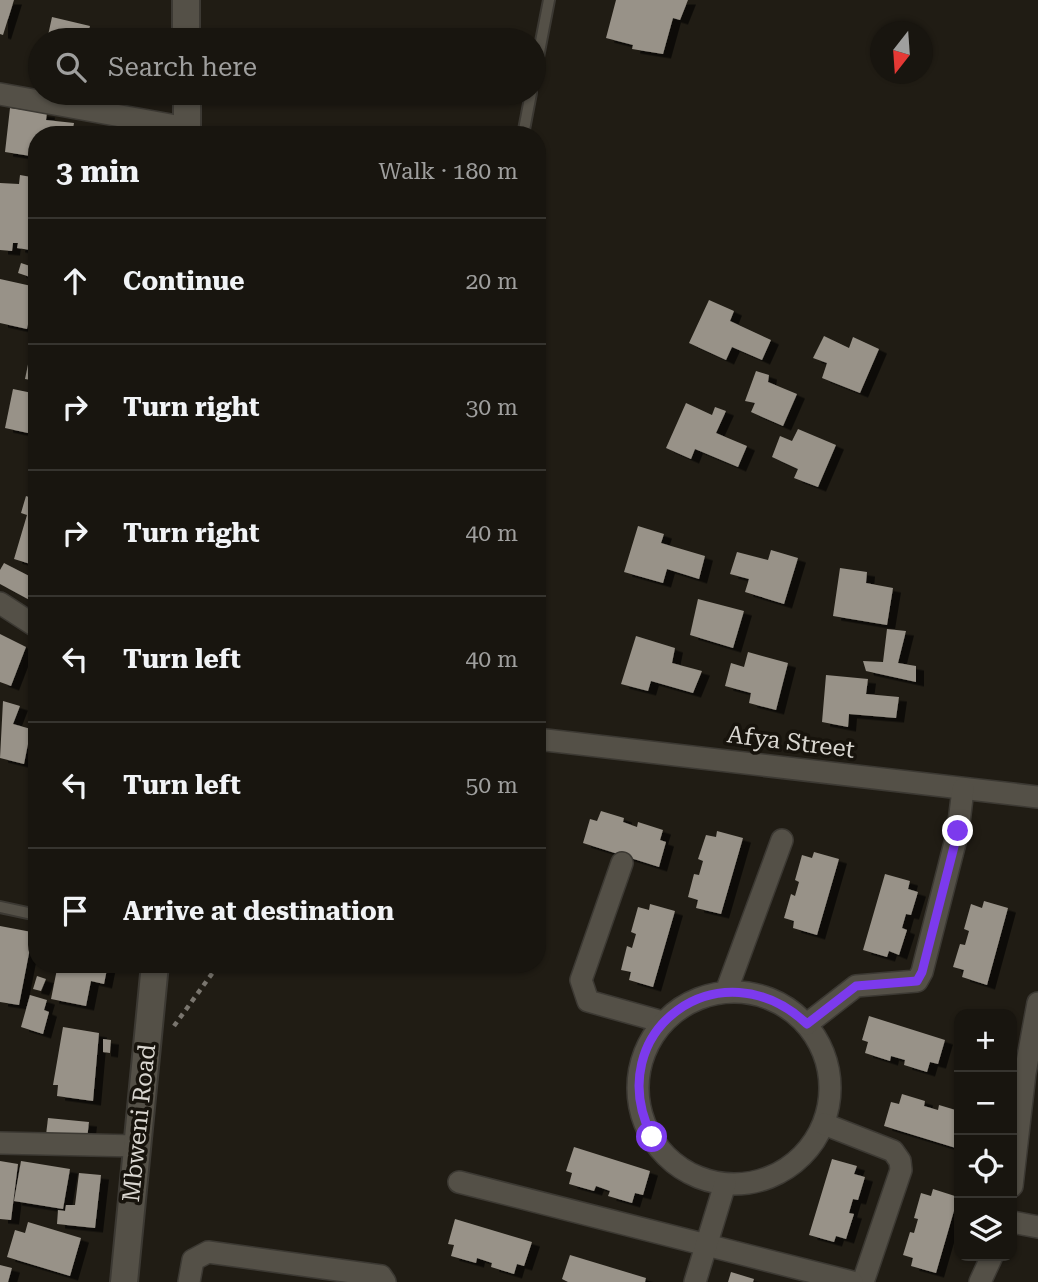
<!DOCTYPE html>
<meta charset="utf-8">
<style>
body{margin:0;font-family:"Roboto Serif",serif;background:#211e18;color:#f1f3f6}
.controls{position:absolute;right:21px;bottom:21px;display:grid;overflow:hidden;border-radius:14px;box-shadow:0 2px 5px #0004}
.controls button{width:63px;height:63px;display:grid;place-items:center;padding:0;border:0;border-bottom:2px solid #36342f;background:#18150f;color:#f1f3f6;font:35px sans-serif}
.compass{position:absolute;left:870px;top:21px;width:63px;height:63px;border-radius:50%;background:#18150f;box-shadow:0 2px 5px #0004;rotate:197deg}
.stop{position:absolute;width:21px;height:21px;margin:-16px;border:5px solid #7c3aed;border-radius:50%;background:#fff}
.stop.end{background:#7c3aed;border-color:#fff;box-shadow:0 2px 7px #0008}
.list{margin:0;padding:0;list-style:none}
h2{display:flex;justify-content:space-between;align-items:center;height:91px;margin:0;padding:0 28px;font-size:30px}
h2 small{font-size:23px;font-weight:400;color:#9f9f9e}
.list li{display:grid;grid-template-columns:46px 1fr auto;gap:21px;align-items:center;box-sizing:border-box;height:126px;padding:0 28px;border-top:2px solid #36342f}
.list b{display:block;font-size:26px;white-space:nowrap}
.list em{font-size:23px;font-style:normal;color:#9f9f9e}
.icon{flex:none;width:38px;height:38px;fill:none;stroke:currentColor;stroke-width:2;stroke-linecap:round;stroke-linejoin:round}
.map{position:relative;flex:none;width:1038px;height:1282px;overflow:hidden}
.search{position:absolute;background:#18150f;box-shadow:0 2px 5px #0004;left:28px;top:28px;width:518px;height:77px;display:flex;align-items:center;gap:18px;box-sizing:border-box;padding:0 24px;border-radius:38px;color:#9f9f9e;font-size:26px}
.panel{position:absolute;background:#18150f;box-shadow:0 2px 5px #0004;left:28px;top:126px;width:518px;height:847px;border-radius:28px}
.map>svg:first-child{display:block}
</style>
<div class="map">
<svg width="1038" height="1282" viewBox="0 0 1038 1282">
<defs>
<filter id="shadow"><feDropShadow dx="8" dy="4.5" stdDeviation="0" flood-color="#0009"/></filter>
</defs>
<rect width="100%" height="100%" fill="#201c14"/>
<g fill="#989288" filter="url(#shadow)">
<polygon points="0,0 14,0 3,35 0,34"/>
<polygon points="616,0 688,0 680,20 673,18 663,54 632,49 633,45 606,38"/>
<polygon points="52,17 90,26 87,38 93,40 47,40"/>
<polygon points="39,55 40,55 40,78 34,77"/>
<polygon points="10,108 47,113 46,120 74,123 72,135 37,135 37,157 5,152"/>
<polygon points="20,175 37,178 37,251 17,248 18,243 13,243 12,251 0,250 0,183 19,184"/>
<polygon points="21,263 33,267 30,277 18,273"/>
<polygon points="0,279 36,287 27,329 0,323"/>
<polygon points="709,300 734,311 730,321 771,340 762,360 732,347 726,360 689,343"/>
<polygon points="824,336 849,348 853,337 879,349 860,393 822,378 827,363 813,358"/>
<polygon points="33,340 37,341 37,381 25,379"/>
<polygon points="756,371 769,375 768,382 797,394 783,426 751,412 755,403 745,401"/>
<polygon points="13,389 37,394 37,435 5,428"/>
<polygon points="686,403 712,415 715,407 726,411 716,433 747,446 738,467 695,449 691,459 666,448"/>
<polygon points="798,429 836,445 818,487 794,478 798,469 772,457 780,436 792,441"/>
<polygon points="26,496 37,500 37,566 14,559 27,515 21,513"/>
<polygon points="638,526 664,534 661,543 705,556 699,579 667,569 663,583 624,572"/>
<polygon points="771,550 798,558 784,604 745,592 749,579 730,574 737,552 768,560"/>
<polygon points="4,563 37,580 37,604 0,584 0,570"/>
<polygon points="840,568 867,572 866,583 893,588 887,625 833,616"/>
<polygon points="698,599 744,611 733,648 690,635"/>
<polygon points="887,629 906,631 898,663 916,666 916,682 866,671 863,661 883,662"/>
<polygon points="0,634 26,647 11,686 0,682"/>
<polygon points="636,636 675,648 672,663 702,671 693,693 651,681 648,691 621,684"/>
<polygon points="748,652 788,663 776,710 749,703 751,693 725,686 731,663 744,667"/>
<polygon points="826,675 868,679 866,694 899,697 896,718 849,714 848,727 822,722"/>
<polygon points="3,701 20,706 13,724 31,729 24,764 0,758"/>
<polygon points="601,811 624,818 623,822 637,827 638,822 663,830 660,840 666,842 659,867 583,843 590,819 597,821"/>
<polygon points="717,831 743,838 721,914 696,908 698,900 688,897 694,874 699,875 703,861 698,859 706,835 716,837"/>
<polygon points="814,852 839,859 817,935 793,928 794,921 784,918 791,894 795,896 799,882 795,880 802,855 812,858"/>
<polygon points="885,874 910,881 908,889 918,892 911,915 906,914 902,928 907,930 899,955 889,951 887,957 863,950"/>
<polygon points="984,901 1008,908 987,985 962,977 964,970 953,967 960,944 965,945 969,931 964,929 971,904 982,908"/>
<polygon points="650,904 675,911 653,987 629,980 631,972 621,970 627,946 632,948 636,934 631,932 638,907 649,910"/>
<polygon points="0,926 37,933 36,944 31,943 19,1005 0,1002"/>
<polygon points="58,964 108,964 104,984 91,981 86,1006 51,999"/>
<polygon points="37,976 46,979 41,991 33,989"/>
<polygon points="30,995 47,1000 44,1010 49,1012 43,1034 21,1027"/>
<polygon points="869,1016 945,1040 938,1064 930,1062 927,1072 904,1065 905,1060 891,1056 890,1061 865,1053 868,1042 862,1040"/>
<polygon points="63,1027 99,1033 93,1101 57,1096 58,1085 53,1085"/>
<polygon points="103,1039 111,1040 110,1053 103,1052"/>
<polygon points="902,1094 925,1101 924,1106 938,1110 939,1105 959,1111 959,1149 884,1126 891,1102 899,1104"/>
<polygon points="48,1118 89,1122 87,1139 46,1135"/>
<polygon points="574,1147 650,1171 643,1195 635,1193 632,1203 608,1196 610,1191 596,1186 594,1191 569,1184 572,1173 566,1171"/>
<polygon points="832,1159 857,1166 854,1174 865,1177 858,1200 853,1199 849,1213 854,1214 846,1239 836,1236 834,1242 809,1235"/>
<polygon points="0,1161 18,1164 11,1220 0,1219"/>
<polygon points="21,1161 70,1169 63,1209 14,1201"/>
<polygon points="79,1173 101,1175 95,1228 57,1224 58,1210 65,1211 66,1205 75,1205"/>
<polygon points="933,1189 958,1197 936,1273 911,1266 913,1258 903,1255 910,1232 914,1233 918,1219 914,1218 921,1193 931,1196"/>
<polygon points="455,1219 532,1242 524,1266 517,1264 514,1274 491,1267 492,1263 477,1258 476,1263 451,1256 454,1245 448,1244"/>
<polygon points="28,1222 81,1238 70,1276 7,1257 15,1230 25,1233"/>
<polygon points="570,1255 646,1278 645,1282 568,1282 562,1279"/>
<polygon points="0,1265 12,1268 8,1282 0,1282"/>
<polygon points="731,1272 754,1279 753,1282 728,1282"/>
</g>
<g fill="none" stroke-linecap="round" stroke-linejoin="round">
<defs>
<g id="service">
<polyline points="534,78 549,0"/>
<polyline points="523,135 531,93"/>
<polyline points="0,907 37,915"/>
</g>
<g id="minor">
<polyline points="0,94 187,128"/>
<polyline points="0,603 37,627"/>
<polyline points="537,739 1038,797"/>
<polyline points="622,863 581,980 588,1001 663,1022"/>
<circle cx="734" cy="1088" r="96"/>
<polyline points="726,992 782,840"/>
<polyline points="807,1024 856,986 917,981 922,972 958,831 963,789"/>
<polyline points="824,1124 893,1151 900,1161 901,1170 863,1282"/>
<polyline points="0,1143 137,1146"/>
<polyline points="459,1182 852,1282"/>
<polyline points="1012,1186 1025,1073 1038,1003"/>
<polyline points="1012,1222 1038,1227"/>
<polyline points="189,1282 193,1260 208,1252 381,1276 385,1282"/>
<polyline points="695,1282 725,1184"/>
<polyline points="980,1282 992,1256"/>
</g>
<g id="tertiary">
<polyline points="186,0 186,40"/>
<polyline points="187,93 187,135"/>
<polyline points="124,1282 155,964"/>
</g>
</defs>
<use href="#service" stroke="#3c3933" stroke-width="14"/>
<use href="#minor" stroke="#3c3933" stroke-width="24"/>
<use href="#tertiary" stroke="#3c3933" stroke-width="30"/>
<polyline stroke="#79756e" stroke-width="4.5" stroke-dasharray="5 5" stroke-linecap="butt" points="174,1026 219,964"/>
<use href="#service" stroke="#545047" stroke-width="10"/>
<use href="#minor" stroke="#545047" stroke-width="21"/>
<use href="#tertiary" stroke="#545047" stroke-width="26"/>
</g>
<g fill="none" stroke-linecap="round" stroke-linejoin="round">
<path stroke="#7c3aed" stroke-width="9" d="M652,1137c-53,-106 69,-194 155,-113l49,-38 61,-5 5,-9 36,-141"/>
</g>
<g text-anchor="middle" stroke-width="7" stroke-linejoin="round" paint-order="stroke">
<g font-size="24" fill="#d9d6d0" stroke="#17130c">
<text transform="translate(791 742) rotate(7)" y="8">Afya Street</text>
<text transform="translate(139 1123) rotate(-84)" y="8">Mbweni Road</text>
</g>
</g>
</svg>
<div class="controls">
<button>+</button>
<button>−</button>
<button><svg class="icon" aria-label="locate" viewBox="0 0 24 24"><circle cx="12" cy="12" r="6"/><path d="M12 2v4M12 18v4M2 12h4M18 12h4"/></svg></button>
<button><svg class="icon" aria-label="layers" viewBox="0 0 24 24"><path d="M12 4l9 5-9 5-9-5zM3 14l9 5 9-5"/></svg></button>
</div>
<svg class="compass" viewBox="-18 -18 36 36"><path d="M0-13l5 13h-10z" fill="#e53935"/><path d="M0 13l5-13h-10z" fill="#9f9f9e"/></svg>
<div class="stop" style="left:652px;top:1137px"></div>
<div class="stop end" style="left:958px;top:831px"></div>
<div class="search"><svg class="icon" aria-label="search" viewBox="0 0 24 24"><circle cx="10" cy="10" r="6"/><path d="M15 15l6 6"/></svg>Search here</div>
<section class="panel">
<h2>3 min<small>Walk · 180 m</small></h2>
<ul class="list">
<li><svg class="icon" aria-label="ahead" viewBox="0 0 24 24"><path d="M12 20V5M6 11l6-6 6 6"/></svg><div><b>Continue</b></div><em>20 m</em></li>
<li><svg class="icon" aria-label="right" viewBox="0 0 24 24"><path d="M7 20v-9h11M14 6l5 5-5 5"/></svg><div><b>Turn right</b></div><em>30 m</em></li>
<li><svg class="icon" aria-label="right" viewBox="0 0 24 24"><path d="M7 20v-9h11M14 6l5 5-5 5"/></svg><div><b>Turn right</b></div><em>40 m</em></li>
<li><svg class="icon" aria-label="left" viewBox="0 0 24 24"><path d="M17 20v-9H6M10 6l-5 5 5 5"/></svg><div><b>Turn left</b></div><em>40 m</em></li>
<li><svg class="icon" aria-label="left" viewBox="0 0 24 24"><path d="M17 20v-9H6M10 6l-5 5 5 5"/></svg><div><b>Turn left</b></div><em>50 m</em></li>
<li><svg class="icon" aria-label="arrive" viewBox="0 0 24 24"><path d="M6 21V4h12l-3 4 3 4H6"/></svg><div><b>Arrive at destination</b></div></li>
</ul>
</section>
</div>
